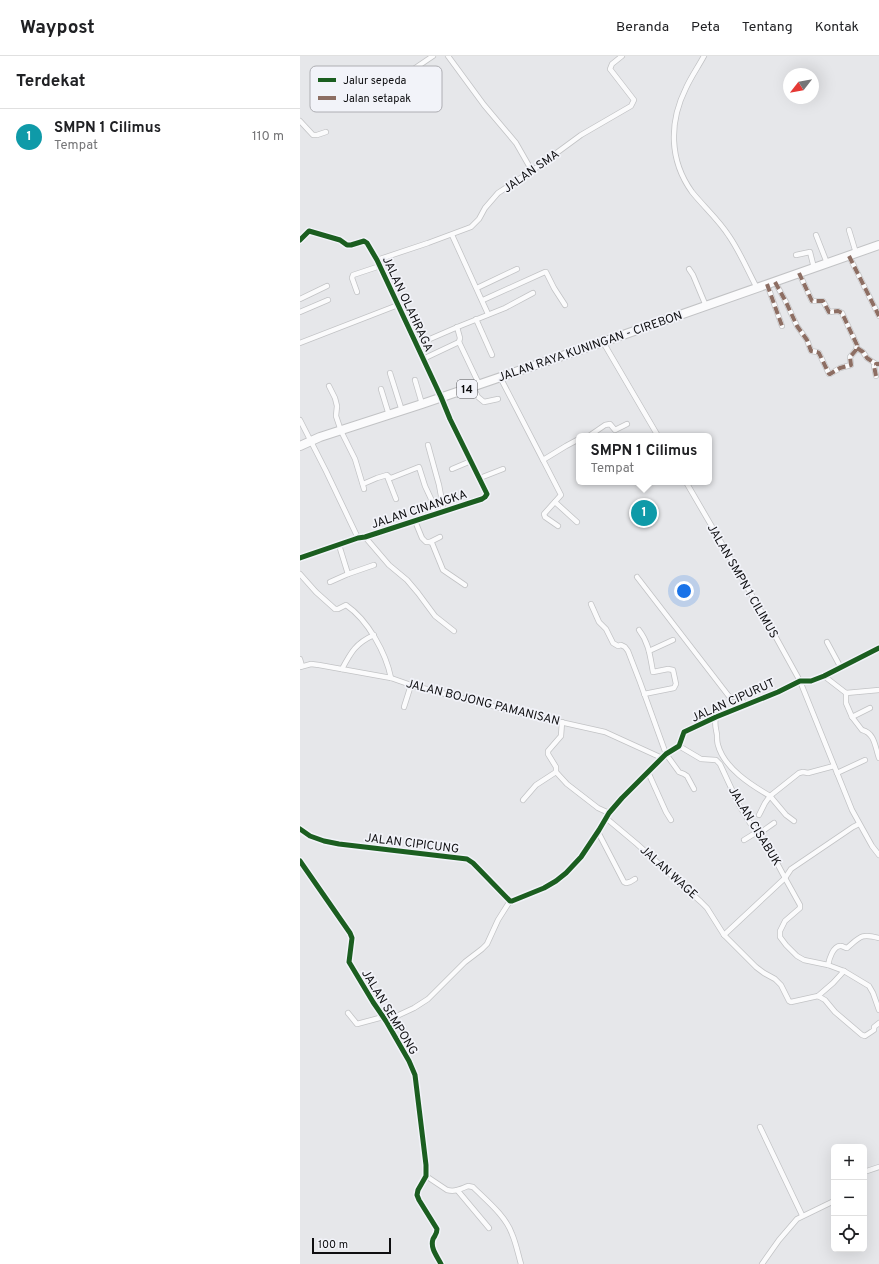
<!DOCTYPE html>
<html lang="id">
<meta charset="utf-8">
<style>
body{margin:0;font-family:Overpass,sans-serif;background:#f2f2f2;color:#202124}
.controls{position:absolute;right:12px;bottom:12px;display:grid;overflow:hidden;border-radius:6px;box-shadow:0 4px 16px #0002}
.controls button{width:36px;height:36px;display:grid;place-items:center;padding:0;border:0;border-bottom:1px solid #e0e0e0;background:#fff;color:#202124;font:20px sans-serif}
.compass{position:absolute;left:483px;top:12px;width:36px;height:36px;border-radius:50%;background:#fff;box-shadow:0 4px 16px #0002;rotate:239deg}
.scale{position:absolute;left:12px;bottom:10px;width:79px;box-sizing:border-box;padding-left:4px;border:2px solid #0e0e10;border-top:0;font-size:11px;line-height:14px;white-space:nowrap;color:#0e0e10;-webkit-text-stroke:3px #f2f3f9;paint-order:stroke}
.you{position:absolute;left:384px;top:535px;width:14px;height:14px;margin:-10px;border:3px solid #fff;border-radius:50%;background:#1a73e8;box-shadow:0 0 0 6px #1a73e833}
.badge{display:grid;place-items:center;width:26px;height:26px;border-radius:50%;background:#b45309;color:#fff;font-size:13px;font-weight:700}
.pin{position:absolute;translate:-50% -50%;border:2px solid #fff;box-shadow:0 1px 4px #0006}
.popup{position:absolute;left:276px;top:377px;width:136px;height:52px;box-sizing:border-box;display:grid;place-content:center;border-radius:6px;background:#fff;filter:drop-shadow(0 1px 3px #0005);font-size:13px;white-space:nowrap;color:#757577}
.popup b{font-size:15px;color:#202124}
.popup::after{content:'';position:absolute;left:50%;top:100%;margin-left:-8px;border:8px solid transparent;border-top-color:#fff}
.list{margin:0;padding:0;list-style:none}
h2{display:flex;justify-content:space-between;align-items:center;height:52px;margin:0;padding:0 16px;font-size:17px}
h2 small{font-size:13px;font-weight:400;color:#757577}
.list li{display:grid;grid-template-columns:26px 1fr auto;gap:12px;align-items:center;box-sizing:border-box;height:56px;padding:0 16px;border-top:1px solid #e0e0e0}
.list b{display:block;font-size:15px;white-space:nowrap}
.list p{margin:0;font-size:13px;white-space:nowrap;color:#757577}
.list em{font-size:13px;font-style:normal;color:#757577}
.icon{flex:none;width:22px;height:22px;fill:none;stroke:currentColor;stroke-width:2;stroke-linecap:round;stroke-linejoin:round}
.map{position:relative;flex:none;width:579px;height:1208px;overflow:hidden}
header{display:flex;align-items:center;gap:24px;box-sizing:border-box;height:56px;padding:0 20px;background:#fff;border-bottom:1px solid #e0e0e0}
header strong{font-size:19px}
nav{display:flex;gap:22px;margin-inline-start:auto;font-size:14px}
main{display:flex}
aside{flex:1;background:#fff}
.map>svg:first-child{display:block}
</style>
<header>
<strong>Waypost</strong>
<nav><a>Beranda</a><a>Peta</a><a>Tentang</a><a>Kontak</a></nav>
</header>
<main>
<aside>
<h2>Terdekat<small></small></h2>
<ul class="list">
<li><span class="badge" style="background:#0f9aa8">1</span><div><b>SMPN 1 Cilimus</b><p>Tempat</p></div><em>110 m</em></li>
</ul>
</aside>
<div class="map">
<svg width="579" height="1208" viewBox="0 0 579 1208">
<rect width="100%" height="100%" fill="#e6e7ea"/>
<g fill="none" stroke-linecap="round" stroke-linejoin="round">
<defs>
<g id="street">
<polyline points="148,0 184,49 216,87 232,115"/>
<path d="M404,0c-6,11 -13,21 -18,32 -17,34 -17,72 6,104 12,15 27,28 37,44 11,16 19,35 28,52"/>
<polyline points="62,48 133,0"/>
<polyline points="0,65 13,79 17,79 26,76"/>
<polyline points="549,174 556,197"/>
<polyline points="152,179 188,258"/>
<polyline points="516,179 527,207"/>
<polyline points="0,184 9,175 40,184 47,189 51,189 64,185 67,187 77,204 141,341 150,363 187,438 185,441 182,443 65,481 58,482 0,502"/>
<polyline points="496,199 510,196 514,212"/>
<polyline points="549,200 579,260"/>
<polyline points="77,204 128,187 171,171 179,163 185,152 198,137 236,112 281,79 331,50 334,44 310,13 312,8 322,0"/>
<polyline points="389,213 393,219 406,250"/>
<polyline points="475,226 486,246 497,270 507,284 511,295 517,296 519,297 529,318 530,318 540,312 551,309 550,301 556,294 557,289 542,257 538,255 529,256 523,245 512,245 499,217"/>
<polyline points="467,228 482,270"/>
<polyline points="177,232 217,213"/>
<polyline points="57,236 52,222 53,219 80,210"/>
<polyline points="0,243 27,230"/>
<polyline points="183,244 245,216 246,216 254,232 265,249"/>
<polyline points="0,256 28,244"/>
<polyline points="176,263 192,299"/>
<polyline points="157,271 160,282 159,286 179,328"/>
<polyline points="303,286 358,380"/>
<polyline points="0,287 98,249"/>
<polyline points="116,289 160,270 205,252 233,237"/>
<polyline points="557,292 563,296 567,302 576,308"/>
<polyline points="123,303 159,286"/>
<polyline points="90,317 102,355"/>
<polyline points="576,320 574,310 576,308 579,308"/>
<polyline points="200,321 243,404"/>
<polyline points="115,324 122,348"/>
<polyline points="29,330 35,342 37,350 36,360 41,375 55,403 64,433"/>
<polyline points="173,331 178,341 184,346 198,343"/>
<polyline points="81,333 89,359"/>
<polyline points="0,364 26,415 58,482"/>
<polyline points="289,380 305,369 310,368 315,374 327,368"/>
<polyline points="128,389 139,429 144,456"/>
<polyline points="152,413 171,405"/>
<polyline points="87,420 96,443"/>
<polyline points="180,422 203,413"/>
<polyline points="386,426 468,567 500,625 552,754 572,790 579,799"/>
<polyline points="63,428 77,422 87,419 89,421 91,422 119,411 125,430 132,445 135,459"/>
<polyline points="255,446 277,466"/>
<polyline points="115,465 122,482 126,486 130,486 132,487 143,514 165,529"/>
<polyline points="258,470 245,461 244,458 261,439 243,404 266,390 279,383"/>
<polyline points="65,481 89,509 107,524 118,537 135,560 154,575"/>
<polyline points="130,486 140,481"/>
<polyline points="39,489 48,518"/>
<path d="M0,518l16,18 19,17h3l8,-4c22,15 40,48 45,73"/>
<polyline points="337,521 428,639 430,641 440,641 445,649"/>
<polyline points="30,526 48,518 74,509"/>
<polyline points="291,548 299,566 306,573 313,587 318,590 321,589 325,591 328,595 340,626 366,698 379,716 384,718 387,720 394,733"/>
<path d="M339,574c10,13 11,26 14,42l15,-3 5,1 3,14 -2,4 -30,6"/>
<polyline points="527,586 541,612"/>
<polyline points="349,595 373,584"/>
<polyline points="0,603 2,610"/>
<polyline points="0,611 11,608 19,609 91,622 111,629 211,655 305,676 362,702"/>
<path d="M42,613c9,-17 14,-26 32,-34"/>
<polyline points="524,620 546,637 546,647 552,661 570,652"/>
<polyline points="546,637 579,634"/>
<polyline points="104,651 111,629"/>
<path d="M416,661c-2,7 0,11 1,18 0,3 0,7 1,10 6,23 33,40 52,51l29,-23 4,-1 5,1 26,-7"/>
<path d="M552,661l10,13c13,3 13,17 17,28"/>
<polyline points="262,666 261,680 248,695 248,698 256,711 256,716 267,728 298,752 309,757"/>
<polyline points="379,690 401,703 416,704 420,708 439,749 450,767 457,776 462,779 485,822 500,849 500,852 485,865 480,875 480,881 486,889 497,900 504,904 528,909 544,915 569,930 573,937 579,954"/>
<polyline points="348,716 366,756 371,764"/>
<polyline points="537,717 565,704"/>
<polyline points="223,744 236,729 256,716"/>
<polyline points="459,759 465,747 470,740 486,759 494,765"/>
<polyline points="306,762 337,788 401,846 407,852 424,879 456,911 464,917 475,923 481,929 489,945 491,946 518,940 525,944 535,956 562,979 565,980 574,974 574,971 579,967"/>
<polyline points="0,773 10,780 24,785 39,788 167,803 173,807 210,845 212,845 244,832 256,825 266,817 281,801 299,774 309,757 322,742 366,698 379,690 384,676 416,661 478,636 500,625 511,625 524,620 579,592"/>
<polyline points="298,776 324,826 326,827 330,826 335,823"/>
<polyline points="460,777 474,767"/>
<polyline points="444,784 457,776"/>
<path d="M0,805l50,72 2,5 -3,24 24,40 13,19 23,40 6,14 11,90v11l-8,14 -1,5 2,5 18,29c0,5 -2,6 -4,10 -3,9 4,17 8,25"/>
<polyline points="424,879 485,822 491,813 553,771 559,768"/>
<path d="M528,909c1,-5 5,-20 13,-19 2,0 4,2 6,2 13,-11 14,-15 32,-10"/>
<polyline points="518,940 533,927 544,915"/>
<polyline points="48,957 57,968 83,961"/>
<polyline points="86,965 114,952 128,943 165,906 182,893 187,888 198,864 210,845"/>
<polyline points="460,1071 502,1159"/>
<polyline points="564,1116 579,1111"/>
<path d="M126,1120l21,14c8,2 14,-1 21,-4l5,1c13,13 33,29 39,47 4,9 6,20 9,30"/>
<polyline points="158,1135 189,1172"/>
<polyline points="462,1208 479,1184 497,1163 534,1145"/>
</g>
<polyline id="highway" points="0,390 20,381 122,348 303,286 579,189"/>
</defs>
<use href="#street" stroke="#c2c3c5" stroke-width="6"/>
<use href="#highway" stroke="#c2c3c5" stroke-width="10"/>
<use href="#street" stroke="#fbfbfc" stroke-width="4.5"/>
<use href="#highway" stroke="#fbfbfc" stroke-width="8"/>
<g stroke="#8d6e63" stroke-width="4" stroke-dasharray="8 4" stroke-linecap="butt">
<polyline points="549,200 579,260"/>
<polyline points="475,226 486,246 497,270 507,284 511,295 517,296 519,297 529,318 530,318 540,312 551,309 550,301 556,294 557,289 542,257 538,255 529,256 523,245 512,245 499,217"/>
<polyline points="467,228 482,270"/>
<polyline points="557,292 563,296 567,302 576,308"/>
<polyline points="576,320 574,310 576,308 579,308"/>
</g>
<defs>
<g id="cycleway">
<polyline points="0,184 9,175 40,184 47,189 51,189 64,185 67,187 77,204 141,341 150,363 187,438 185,441 182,443 65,481 58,482 0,502"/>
<polyline points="0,773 10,780 24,785 39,788 167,803 173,807 210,845 212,845 244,832 256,825 266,817 281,801 299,774 309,757 322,742 366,698 379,690 384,676 416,661 478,636 500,625 511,625 524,620 579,592"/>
<path d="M0,805l50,72 2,5 -3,24 24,40 13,19 23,40 6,14 11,90v11l-8,14 -1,5 2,5 18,29c0,5 -2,6 -4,10 -3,9 4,17 8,25"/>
</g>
</defs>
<use href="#cycleway" stroke="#f2f3f9" stroke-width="8"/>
<use href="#cycleway" stroke="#1b5e20" stroke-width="5"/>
</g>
<g text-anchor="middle" stroke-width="3.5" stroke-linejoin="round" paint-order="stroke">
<rect fill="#f2f3f9" stroke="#525356" stroke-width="1" x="157" y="324" width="20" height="18" rx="3"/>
<g font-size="11" font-weight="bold" fill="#0e0e10">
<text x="167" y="337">14</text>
</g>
<g font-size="12" fill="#0e0e10" stroke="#f2f3f9">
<text transform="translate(231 115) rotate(-35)" y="4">JALAN SMA</text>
<text transform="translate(108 248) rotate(65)" y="4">JALAN OLAHRAGA</text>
<text transform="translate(290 290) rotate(-19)" y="4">JALAN RAYA KUNINGAN - CIREBON</text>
<text transform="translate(119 453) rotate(-18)" y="4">JALAN CINANGKA</text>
<text transform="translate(443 525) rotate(60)" y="4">JALAN SMPN 1 CILIMUS</text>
<text transform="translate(433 644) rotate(-24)" y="4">JALAN CIPURUT</text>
<text transform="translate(183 646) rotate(14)" y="4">JALAN BOJONG PAMANISAN</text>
<text transform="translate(455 770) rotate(59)" y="4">JALAN CISABUK</text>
<text transform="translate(112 787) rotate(7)" y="4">JALAN CIPICUNG</text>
<text transform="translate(369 816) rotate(42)" y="4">JALAN WAGE</text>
<text transform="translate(90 956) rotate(59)" y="4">JALAN SEMPONG</text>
</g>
</g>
<rect x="10" y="10" width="132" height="46" rx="6" fill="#f2f3f9" stroke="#aeaeb3" stroke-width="1"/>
<rect x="18" y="22" width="18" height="4" fill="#1b5e20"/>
<rect x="18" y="40" width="18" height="4" fill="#8d6e63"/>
<g font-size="11" fill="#0e0e10">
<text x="43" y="28">Jalur sepeda</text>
<text x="43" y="46">Jalan setapak</text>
</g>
</svg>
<div class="controls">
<button>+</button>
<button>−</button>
<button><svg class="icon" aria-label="locate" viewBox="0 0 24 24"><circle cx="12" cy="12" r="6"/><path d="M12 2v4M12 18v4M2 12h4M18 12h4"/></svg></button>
</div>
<svg class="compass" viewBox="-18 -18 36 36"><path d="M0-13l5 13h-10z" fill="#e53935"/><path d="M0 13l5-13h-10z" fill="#757577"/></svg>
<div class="scale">100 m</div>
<div class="you"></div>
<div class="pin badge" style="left:344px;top:457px;background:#0f9aa8">1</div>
<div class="popup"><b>SMPN 1 Cilimus</b>Tempat</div>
</div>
</main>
